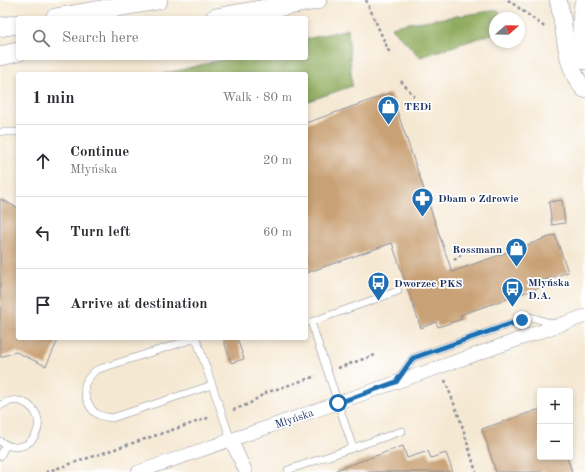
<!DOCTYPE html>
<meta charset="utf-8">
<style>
body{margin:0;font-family:"Old Standard TT",serif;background:#f7f7f7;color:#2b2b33}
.controls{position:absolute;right:12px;bottom:12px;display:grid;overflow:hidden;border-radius:4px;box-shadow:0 2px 6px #0003}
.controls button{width:36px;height:36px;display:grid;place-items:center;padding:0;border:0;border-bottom:1px solid #e1e1e2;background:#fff;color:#2b2b33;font:20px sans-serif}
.compass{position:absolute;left:489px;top:12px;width:36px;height:36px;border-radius:50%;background:#fff;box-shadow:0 2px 6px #0003;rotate:70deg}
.stop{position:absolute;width:12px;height:12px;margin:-9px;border:3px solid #1f6fb2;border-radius:50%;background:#fff}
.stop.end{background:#1f6fb2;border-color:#fff;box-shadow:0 1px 4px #0008}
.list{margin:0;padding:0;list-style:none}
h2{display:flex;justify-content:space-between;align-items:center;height:52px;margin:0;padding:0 16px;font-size:17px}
h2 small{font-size:13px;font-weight:400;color:#7c7c81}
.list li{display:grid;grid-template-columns:26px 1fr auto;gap:12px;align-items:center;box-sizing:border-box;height:72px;padding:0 16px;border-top:1px solid #e1e1e2}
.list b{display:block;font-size:15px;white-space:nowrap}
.list p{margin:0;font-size:13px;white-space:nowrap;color:#7c7c81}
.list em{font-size:13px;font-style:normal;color:#7c7c81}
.icon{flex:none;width:22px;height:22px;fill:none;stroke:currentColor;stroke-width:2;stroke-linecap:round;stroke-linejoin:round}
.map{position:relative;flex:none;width:585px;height:472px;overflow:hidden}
.search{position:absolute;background:#fff;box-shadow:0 2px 6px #0003;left:16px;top:16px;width:292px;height:44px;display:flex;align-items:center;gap:10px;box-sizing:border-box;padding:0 14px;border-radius:4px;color:#7c7c81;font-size:15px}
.panel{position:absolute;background:#fff;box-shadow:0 2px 6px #0003;left:16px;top:72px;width:292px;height:268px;border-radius:4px}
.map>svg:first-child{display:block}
</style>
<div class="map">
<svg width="585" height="472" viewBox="0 0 585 472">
<rect width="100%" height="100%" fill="#fff"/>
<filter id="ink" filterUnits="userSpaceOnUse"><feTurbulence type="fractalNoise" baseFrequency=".025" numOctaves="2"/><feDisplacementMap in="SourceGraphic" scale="8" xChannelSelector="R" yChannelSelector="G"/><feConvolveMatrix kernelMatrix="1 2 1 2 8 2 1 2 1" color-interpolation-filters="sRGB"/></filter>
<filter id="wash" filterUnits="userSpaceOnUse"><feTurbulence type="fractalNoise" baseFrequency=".012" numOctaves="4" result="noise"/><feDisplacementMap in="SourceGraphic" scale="16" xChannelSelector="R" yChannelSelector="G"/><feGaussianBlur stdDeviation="0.9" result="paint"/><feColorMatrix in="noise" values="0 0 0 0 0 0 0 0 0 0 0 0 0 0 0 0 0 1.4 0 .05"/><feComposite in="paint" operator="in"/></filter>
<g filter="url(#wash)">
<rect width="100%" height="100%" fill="#f5e8d2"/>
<g fill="#8eaa5c" stroke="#546c5d">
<polygon points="498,10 503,18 495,18 495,33 420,57 391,27 409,23"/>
<polygon points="348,29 352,86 306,102 306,74 163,74 229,58 306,58 306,39"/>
</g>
<g id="blocks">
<g fill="#c9a176">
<polygon points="391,93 452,272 555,235 568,272 539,282 541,287 460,315 462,319 438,327 436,322 421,328 392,243 306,273 306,123"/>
<polygon points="0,199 18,208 18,338 59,338 46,366 16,352 0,357"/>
<polygon points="562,200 565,223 552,225 549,202"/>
<polygon points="223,338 237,338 244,359 231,363"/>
<polygon points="540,409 540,457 567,457 572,472 496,472 482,429"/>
<polygon points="403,446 407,458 428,451 431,458 446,453 453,472 336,472 336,470"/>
</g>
</g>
</g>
<g filter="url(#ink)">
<use href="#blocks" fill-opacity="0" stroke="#888c98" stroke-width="1"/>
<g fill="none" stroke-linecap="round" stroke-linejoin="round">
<defs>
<g id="service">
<polyline points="0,132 18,132"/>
<path d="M196,338l-100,32c-5,5 -10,9 -11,15 -2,10 5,26 14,30 4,2 9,2 13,3l100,-33"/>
<polyline points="196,338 231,440"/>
<polyline points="397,381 413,358 531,317 557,325"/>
<path d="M0,406c6,-5 16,-7 23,-4 33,15 7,61 -23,39"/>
<polyline points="353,448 311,322 398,291"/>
<polyline points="0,456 6,445"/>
<polyline points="288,470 402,431"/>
</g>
<g id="minor">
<polyline points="231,440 246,472"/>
<polyline points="138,472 317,410 585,316"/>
</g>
<g id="tertiary">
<path d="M558,0c8,28 6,67 26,89"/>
<path d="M584,0c-6,22 -2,38 1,61"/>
</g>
<g id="secondary">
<polyline points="55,18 158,0"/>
<polyline points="215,18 317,0"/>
<polyline points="0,27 18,24"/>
<polyline points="0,56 18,52"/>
</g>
</defs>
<use href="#service" stroke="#888c98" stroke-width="8"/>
<use href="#minor" stroke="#888c98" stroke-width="14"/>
<use href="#tertiary" stroke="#888c98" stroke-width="18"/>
<use href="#secondary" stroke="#888c98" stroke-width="20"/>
<g stroke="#888c98" stroke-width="2.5" stroke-dasharray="3 3" stroke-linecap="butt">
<polyline points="366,0 390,54"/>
<polyline points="508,0 546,28"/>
<polyline points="401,81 414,96"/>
<polyline points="454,260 464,253"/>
<polyline points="338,368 375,355"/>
<polyline points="445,380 461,422 476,472"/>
<polyline points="233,410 249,404 265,393 316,376"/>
<polyline points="46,472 211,417"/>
</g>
<use href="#service" stroke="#fff" stroke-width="7"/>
<use href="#minor" stroke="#fff" stroke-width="13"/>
<use href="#tertiary" stroke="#fff" stroke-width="17"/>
<use href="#secondary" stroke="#fff" stroke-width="19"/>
</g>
</g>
<g fill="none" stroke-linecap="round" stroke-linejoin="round" filter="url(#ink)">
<polyline stroke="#1f6fb2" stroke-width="5" points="338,403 396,382 413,358 522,320"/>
</g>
<defs>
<symbol id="shop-pin" viewBox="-11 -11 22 30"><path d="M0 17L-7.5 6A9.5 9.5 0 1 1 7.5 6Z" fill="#1f6fb2" stroke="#fff"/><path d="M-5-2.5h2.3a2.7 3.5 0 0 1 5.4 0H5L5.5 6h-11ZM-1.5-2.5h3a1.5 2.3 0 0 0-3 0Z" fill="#fff"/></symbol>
<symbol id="pharmacy-pin" viewBox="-11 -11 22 30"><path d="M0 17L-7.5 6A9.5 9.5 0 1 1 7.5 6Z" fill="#1f6fb2" stroke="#fff"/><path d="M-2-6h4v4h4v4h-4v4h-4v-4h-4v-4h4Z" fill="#fff"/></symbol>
<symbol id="bus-pin" viewBox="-11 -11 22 30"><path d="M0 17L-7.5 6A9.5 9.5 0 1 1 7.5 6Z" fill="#1f6fb2" stroke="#fff"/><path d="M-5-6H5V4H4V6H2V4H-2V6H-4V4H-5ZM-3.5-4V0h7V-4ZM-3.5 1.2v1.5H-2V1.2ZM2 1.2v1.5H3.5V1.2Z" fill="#fff"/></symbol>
</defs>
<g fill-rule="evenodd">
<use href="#shop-pin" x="376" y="94" width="25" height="34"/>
<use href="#pharmacy-pin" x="410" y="186" width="25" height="34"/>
<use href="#shop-pin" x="504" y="236" width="25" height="34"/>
<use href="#bus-pin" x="366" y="270" width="25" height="34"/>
<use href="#bus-pin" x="500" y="276" width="25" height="34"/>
</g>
<g text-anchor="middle" stroke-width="3.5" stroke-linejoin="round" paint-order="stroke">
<g font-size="11" font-weight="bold" fill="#1b2f5e" stroke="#fff" text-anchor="start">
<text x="404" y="110">TEDi</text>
<text x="438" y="202">Dbam o Zdrowie</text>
<text x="502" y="253" text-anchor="end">Rossmann</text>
<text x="528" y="286">Młyńska<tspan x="528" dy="13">D.A.</tspan></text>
<text x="394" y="287">Dworzec PKS</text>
</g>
<g font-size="11" fill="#1b2f5e" stroke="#fff">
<text transform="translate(294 418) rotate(-19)" y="4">Młyńska</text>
</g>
</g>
</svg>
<div class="controls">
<button>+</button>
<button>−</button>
</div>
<svg class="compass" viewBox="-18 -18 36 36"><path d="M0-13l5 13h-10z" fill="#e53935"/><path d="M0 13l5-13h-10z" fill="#7c7c81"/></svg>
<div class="stop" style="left:338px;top:403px"></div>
<div class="stop end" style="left:522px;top:320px"></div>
<div class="search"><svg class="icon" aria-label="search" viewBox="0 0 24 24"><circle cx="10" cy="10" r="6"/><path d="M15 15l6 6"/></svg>Search here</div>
<section class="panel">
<h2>1 min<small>Walk · 80 m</small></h2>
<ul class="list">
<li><svg class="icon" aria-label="ahead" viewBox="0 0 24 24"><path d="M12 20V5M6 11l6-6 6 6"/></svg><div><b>Continue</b><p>Młyńska</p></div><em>20 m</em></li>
<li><svg class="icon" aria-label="left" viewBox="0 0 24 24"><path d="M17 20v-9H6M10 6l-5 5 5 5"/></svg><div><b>Turn left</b></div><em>60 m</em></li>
<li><svg class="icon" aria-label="arrive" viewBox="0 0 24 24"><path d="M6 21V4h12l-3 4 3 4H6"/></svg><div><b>Arrive at destination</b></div></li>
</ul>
</section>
</div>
